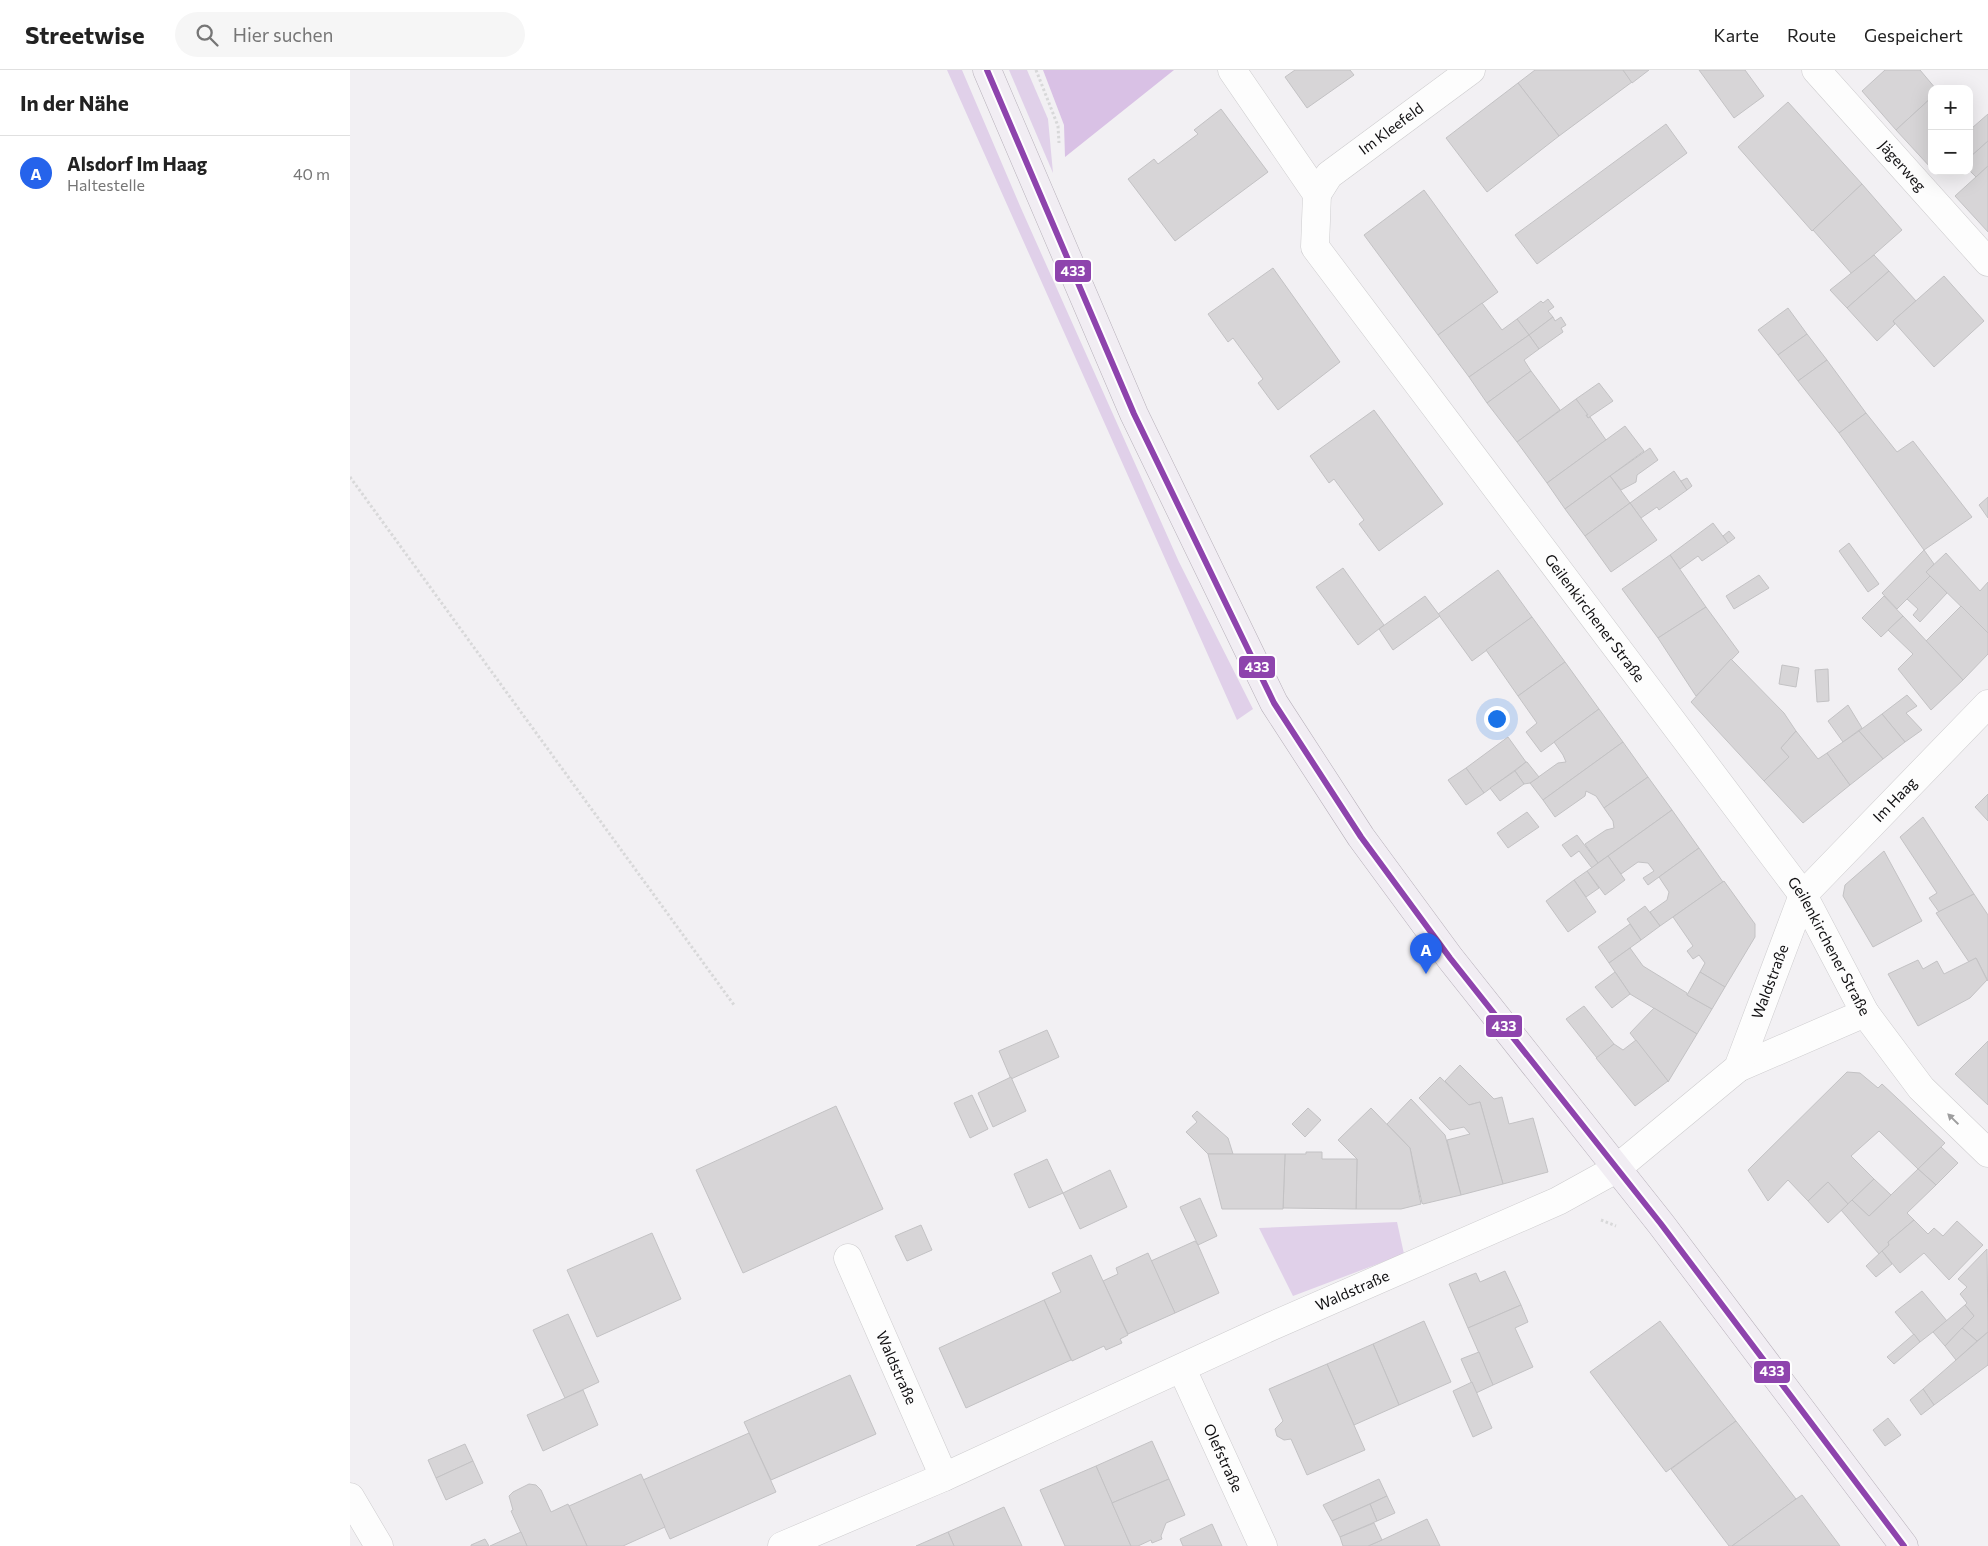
<!DOCTYPE html>
<html lang="de">
<meta charset="utf-8">
<style>
body{margin:0;font-family:Commissioner,sans-serif;background:#f6f6f6;color:#222}
.controls{position:absolute;right:15px;top:15px;display:grid;overflow:hidden;border-radius:10px;box-shadow:0 5px 20px #0002}
.controls button{width:45px;height:45px;display:grid;place-items:center;padding:0;border:0;border-bottom:1px solid #e0e0e0;background:#fff;color:#222;font:25px sans-serif}
.you{position:absolute;left:1146px;top:648px;width:18px;height:18px;margin:-12px;border:4px solid #fff;border-radius:50%;background:#1a73e8;box-shadow:0 0 0 8px #1a73e833}
.badge{display:grid;place-items:center;width:32px;height:32px;border-radius:50%;background:#2563eb;color:#fff;font-size:16px;font-weight:700}
.pin{position:absolute;translate:-50% -41px;filter:drop-shadow(0 1px 2px #0008)}
.pin::after{content:'';position:absolute;top:26px;width:18px;height:15px;background:inherit;clip-path:polygon(0 0,100% 0,50% 100%)}
.list{margin:0;padding:0;list-style:none}
h2{display:flex;justify-content:space-between;align-items:center;height:65px;margin:0;padding:0 20px;font-size:21px}
h2 small{font-size:16px;font-weight:400;color:#767676}
.list li{display:grid;grid-template-columns:32px 1fr auto;gap:15px;align-items:center;box-sizing:border-box;height:75px;padding:0 20px;border-top:1px solid #e0e0e0}
.list b{display:block;font-size:19px;white-space:nowrap}
.list p{margin:0;font-size:16px;white-space:nowrap;color:#767676}
.list em{font-size:16px;font-style:normal;color:#767676}
.icon{flex:none;width:28px;height:28px;fill:none;stroke:currentColor;stroke-width:2;stroke-linecap:round;stroke-linejoin:round}
.map{position:relative;flex:none;width:1638px;height:1476px;overflow:hidden}
header{display:flex;align-items:center;gap:30px;box-sizing:border-box;height:70px;padding:0 25px;background:#fff;border-bottom:1px solid #e0e0e0}
header strong{font-size:24px}
nav{display:flex;gap:28px;margin-inline-start:auto;font-size:18px}
.search{width:350px;height:45px;background:#f6f6f6;display:flex;align-items:center;gap:12px;box-sizing:border-box;padding:0 18px;border-radius:28px;color:#767676;font-size:19px}
main{display:flex}
aside{flex:1;background:#fff}
.map>svg:first-child{display:block}
</style>
<header>
<strong>Streetwise</strong>
<div class="search"><svg class="icon" aria-label="search" viewBox="0 0 24 24"><circle cx="10" cy="10" r="6"/><path d="M15 15l6 6"/></svg>Hier suchen</div>
<nav><a>Karte</a><a>Route</a><a>Gespeichert</a></nav>
</header>
<main>
<aside>
<h2>In der Nähe<small></small></h2>
<ul class="list">
<li><span class="badge">A</span><div><b>Alsdorf Im Haag</b><p>Haltestelle</p></div><em>40 m</em></li>
</ul>
</aside>
<div class="map">
<svg width="1638" height="1476" viewBox="0 0 1638 1476">
<rect width="100%" height="100%" fill="#f2f0f3"/>
<g fill="#e0d0e9">
<polygon points="597,0 612,0 670,136 829,492 903,639 887,650"/>
<polygon points="659,0 677,0 698,49 703,103"/>
<polygon points="1047,1152 1054,1184 943,1226 909,1158"/>
</g>
<polygon fill="#d9c1e5" points="693,0 824,0 715,87 714,55"/>
<g fill="#d7d5d7" stroke="#c3c2c4">
<polygon points="945,0 1000,0 1004,5 957,38 935,7"/>
<polygon points="1185,0 1273,0 1282,12 1209,66 1168,13"/>
<polygon points="1273,0 1299,0 1282,13"/>
<polygon points="1349,0 1395,0 1414,26 1384,48"/>
<polygon points="1535,0 1570,0 1586,19 1582,19 1582,27 1546,60 1512,21"/>
<polygon points="1168,13 1209,66 1137,122 1096,68"/>
<polygon points="1582,27 1582,98 1581,98 1546,60"/>
<polygon points="1438,32 1512,114 1462,161 1388,77"/>
<polygon points="871,39 918,102 825,171 778,109 804,89 808,94 848,64 844,60"/>
<polygon points="1638,44 1638,71 1619,88 1619,64 1623,60 1622,58"/>
<polygon points="1316,54 1337,83 1187,194 1165,165"/>
<polygon points="1638,71 1638,96 1626,107 1619,100 1619,88"/>
<polygon points="1638,96 1638,162 1605,126"/>
<polygon points="1512,114 1552,160 1502,204 1463,160"/>
<polygon points="1074,120 1148,222 1088,265 1014,165"/>
<polygon points="1524,185 1539,201 1497,238 1480,220"/>
<polygon points="923,198 990,292 928,340 908,313 913,309 883,268 878,272 858,244"/>
<polygon points="1539,201 1566,231 1543,251 1545,254 1527,271 1497,238"/>
<polygon points="1594,206 1634,251 1584,297 1543,251"/>
<polygon points="1198,229 1204,237 1198,241 1203,247 1179,265 1167,249 1191,231 1193,233"/>
<polygon points="1132,233 1152,260 1167,249 1179,265 1119,307 1088,265"/>
<polygon points="1438,238 1457,264 1428,285 1408,260"/>
<polygon points="1203,247 1205,251 1211,247 1216,255 1211,258 1213,262 1189,279 1179,265"/>
<polygon points="1457,264 1477,290 1448,311 1428,285"/>
<polygon points="1179,265 1189,279 1174,290 1181,301 1137,333 1119,307"/>
<polygon points="1477,290 1516,343 1489,363 1448,311"/>
<polygon points="1181,301 1210,340 1167,372 1137,333"/>
<polygon points="1249,313 1263,331 1238,348 1226,329"/>
<polygon points="1226,329 1238,345 1236,345 1238,348 1240,347 1256,370 1197,413 1167,372"/>
<polygon points="1024,340 1093,434 1029,481 1009,454 1014,450 984,409 979,413 960,386"/>
<polygon points="1516,343 1547,382 1563,371 1622,447 1574,480 1489,363"/>
<polygon points="1275,356 1294,381 1215,439 1197,413"/>
<polygon points="1300,378 1308,390 1287,405 1286,412 1271,420 1260,406"/>
<polygon points="1324,401 1337,420 1309,440 1307,437 1291,448 1280,433"/>
<polygon points="1260,406 1280,433 1235,466 1215,439"/>
<polygon points="1337,408 1342,416 1337,420 1331,411"/>
<polygon points="1638,427 1638,448 1629,435"/>
<polygon points="1280,433 1307,470 1261,502 1235,466"/>
<polygon points="1363,453 1378,473 1352,491 1348,486 1330,499 1320,485"/>
<polygon points="1379,461 1385,468 1378,473 1373,466"/>
<polygon points="1499,473 1529,514 1518,522 1489,481"/>
<polygon points="1574,480 1584,494 1576,502 1580,506 1547,539 1532,523"/>
<polygon points="1596,483 1630,521 1638,512 1638,563 1576,502"/>
<polygon points="1320,485 1356,537 1308,568 1272,519"/>
<polygon points="993,498 1034,555 1008,575 966,517"/>
<polygon points="1148,500 1182,547 1122,591 1088,544"/>
<polygon points="1409,505 1419,518 1384,539 1376,526"/>
<polygon points="1580,506 1597,523 1570,552 1563,545 1568,539 1557,529"/>
<polygon points="1075,526 1090,546 1043,580 1029,559"/>
<polygon points="1534,526 1553,546 1531,567 1512,548"/>
<polygon points="1611,536 1638,563 1638,584 1613,610 1576,571"/>
<polygon points="1356,537 1389,582 1346,626 1308,568"/>
<polygon points="1553,546 1613,610 1581,640 1548,599 1563,584 1538,560"/>
<polygon points="1182,547 1215,592 1168,626 1136,580"/>
<polygon points="1381,589 1434,643 1446,661 1431,678 1439,687 1414,711 1341,632"/>
<polygon points="1215,592 1249,639 1191,682 1176,662 1187,653 1168,626"/>
<polygon points="1432,595 1449,598 1446,617 1429,614"/>
<polygon points="1478,599 1479,631 1467,632 1465,600"/>
<polygon points="1557,625 1567,636 1556,643 1572,660 1555,672 1532,644"/>
<polygon points="1498,635 1512,658 1493,672 1478,651"/>
<polygon points="1249,639 1273,672 1193,730 1180,713 1208,693 1216,692 1213,685 1204,672"/>
<polygon points="1532,644 1555,672 1533,689 1509,661"/>
<polygon points="1446,661 1468,689 1477,683 1500,715 1453,753 1414,711 1439,687 1431,678"/>
<polygon points="1509,661 1533,689 1500,715 1477,683"/>
<polygon points="1158,667 1176,692 1134,723 1116,698"/>
<polygon points="1273,672 1298,707 1254,738 1246,726 1236,721 1235,726 1205,747 1193,730"/>
<polygon points="1176,692 1177,692 1189,707 1180,713 1174,714 1165,701"/>
<polygon points="1116,698 1134,723 1116,735 1098,710"/>
<polygon points="1165,701 1174,714 1150,731 1140,718"/>
<polygon points="1298,707 1322,740 1248,793 1235,774 1256,760 1264,758 1263,751 1254,738"/>
<polygon points="1638,724 1638,751 1625,737"/>
<polygon points="1322,740 1349,778 1298,815 1293,808 1304,801 1298,793 1288,792 1271,804 1258,786"/>
<polygon points="1177,742 1189,757 1158,778 1147,763"/>
<polygon points="1573,747 1624,824 1589,842 1579,828 1587,823 1550,767"/>
<polygon points="1227,765 1248,793 1242,798 1229,781 1221,787 1212,775"/>
<polygon points="1349,778 1373,812 1310,856 1300,842 1317,830 1319,822 1309,807"/>
<polygon points="1534,781 1572,851 1523,877 1493,826 1495,815"/>
<polygon points="1258,786 1275,810 1255,825 1237,801"/>
<polygon points="1237,801 1249,818 1236,827 1224,810"/>
<polygon points="1224,810 1246,842 1218,862 1196,831"/>
<polygon points="1374,811 1405,854 1405,867 1375,917 1350,902 1355,893 1349,885 1343,889 1337,881 1343,876 1323,847"/>
<polygon points="1624,824 1638,845 1638,911 1626,888 1619,892 1586,843"/>
<polygon points="1295,836 1310,856 1291,870 1277,849"/>
<polygon points="1280,854 1291,870 1259,893 1248,877"/>
<polygon points="1280,878 1293,896 1337,923 1337,925 1362,939 1347,964 1280,924 1259,893"/>
<polygon points="1626,888 1637,910 1620,928 1568,956 1538,904 1568,890 1573,899 1587,891 1594,904"/>
<polygon points="1265,902 1280,924 1262,938 1245,917"/>
<polygon points="1350,902 1375,917 1362,939 1337,925"/>
<polygon points="1234,936 1264,974 1247,988 1216,949"/>
<polygon points="1304,938 1347,964 1318,1012 1280,963"/>
<polygon points="697,960 709,987 661,1009 649,981"/>
<polygon points="1286,970 1318,1011 1285,1036 1246,988 1264,974 1273,980"/>
<polygon points="1638,971 1638,1035 1605,1004"/>
<polygon points="1110,995 1144,1029 1152,1027 1159,1054 1183,1048 1198,1102 1153,1114 1130,1032 1119,1035 1095,1011"/>
<polygon points="1497,1002 1510,1003 1528,1018 1532,1014 1595,1073 1568,1099 1529,1061 1501,1086 1524,1109 1498,1134 1478,1112 1458,1131 1438,1110 1418,1131 1398,1100"/>
<polygon points="661,1007 676,1041 643,1057 628,1023"/>
<polygon points="1090,1007 1119,1035 1130,1032 1153,1114 1111,1125 1097,1070 1120,1064 1114,1057 1100,1060 1069,1028"/>
<polygon points="622,1025 638,1059 620,1068 604,1033"/>
<polygon points="1061,1029 1095,1065 1111,1125 1073,1134 1072,1133 1060,1078 1037,1054"/>
<polygon points="486,1036 533,1139 393,1203 346,1100"/>
<polygon points="958,1038 971,1050 955,1067 942,1054"/>
<polygon points="1021,1038 1060,1078 1071,1134 1051,1139 1006,1139 1007,1089 988,1070"/>
<polygon points="847,1041 878,1068 883,1084 858,1084 836,1062 847,1052 842,1046"/>
<polygon points="1591,1077 1608,1093 1586,1115 1568,1099"/>
<polygon points="956,1082 972,1082 972,1089 1007,1089 1006,1139 933,1138 935,1084 956,1084"/>
<polygon points="858,1084 935,1084 933,1139 872,1139"/>
<polygon points="697,1089 713,1123 679,1138 664,1104"/>
<polygon points="1568,1099 1586,1115 1557,1143 1564,1150 1538,1172 1539,1175 1529,1184 1491,1140 1502,1130 1519,1146"/>
<polygon points="760,1100 777,1137 730,1159 713,1123"/>
<polygon points="1524,1109 1541,1125 1519,1146 1502,1130"/>
<polygon points="1478,1112 1498,1134 1478,1153 1458,1131"/>
<polygon points="850,1128 867,1166 848,1175 830,1137"/>
<polygon points="1564,1150 1578,1164 1584,1158 1593,1166 1607,1151 1633,1175 1599,1210 1574,1183 1550,1203 1532,1181 1539,1175 1538,1172"/>
<polygon points="571,1155 582,1180 557,1191 545,1166"/>
<polygon points="302,1163 331,1229 247,1267 217,1200"/>
<polygon points="845,1171 848,1175 869,1223 825,1243 801,1191"/>
<polygon points="1637,1179 1638,1262 1627,1271 1612,1258 1624,1246 1615,1235 1617,1233 1610,1224 1617,1217 1608,1209"/>
<polygon points="1532,1181 1542,1194 1526,1207 1516,1196"/>
<polygon points="798,1183 825,1243 778,1264 753,1211 768,1204 766,1198"/>
<polygon points="741,1185 778,1265 770,1269 772,1273 756,1280 754,1276 722,1291 694,1230 711,1222 702,1203"/>
<polygon points="1155,1201 1171,1235 1118,1258 1099,1214 1126,1203 1130,1212"/>
<polygon points="1572,1221 1597,1251 1570,1272 1545,1242"/>
<polygon points="694,1230 721,1290 616,1338 589,1278"/>
<polygon points="1171,1235 1178,1252 1165,1258 1183,1297 1143,1315 1118,1258"/>
<polygon points="1615,1235 1624,1246 1595,1276 1583,1262"/>
<polygon points="218,1244 249,1312 215,1328 183,1260"/>
<polygon points="1074,1251 1101,1312 1049,1335 1023,1274"/>
<polygon points="1310,1251 1386,1351 1316,1402 1240,1302"/>
<polygon points="1612,1258 1627,1271 1606,1290 1595,1276"/>
<polygon points="1638,1262 1638,1295 1584,1335 1573,1319"/>
<polygon points="1564,1264 1570,1272 1544,1294 1537,1287"/>
<polygon points="1023,1274 1049,1335 1004,1355 977,1294"/>
<polygon points="1129,1282 1143,1315 1126,1323 1111,1289"/>
<polygon points="977,1294 1015,1380 957,1405 941,1369 934,1370 927,1366 925,1359 933,1351 919,1319"/>
<polygon points="500,1305 526,1364 421,1410 394,1352"/>
<polygon points="1122,1312 1142,1358 1123,1367 1103,1321"/>
<polygon points="1573,1319 1584,1335 1571,1345 1560,1330"/>
<polygon points="233,1320 248,1355 193,1381 177,1345"/>
<polygon points="1538,1348 1551,1365 1535,1376 1523,1360"/>
<polygon points="1386,1351 1446,1429 1382,1476 1379,1476 1321,1399"/>
<polygon points="399,1363 426,1422 320,1469 293,1410"/>
<polygon points="802,1371 819,1409 762,1433 746,1396"/>
<polygon points="115,1374 123,1391 86,1408 78,1390"/>
<polygon points="123,1391 133,1413 96,1430 86,1408"/>
<polygon points="746,1396 781,1476 715,1476 690,1420"/>
<polygon points="291,1404 315,1457 273,1476 237,1476 219,1436"/>
<polygon points="819,1409 835,1445 816,1453 811,1466 812,1469 802,1473 801,1470 788,1476 781,1476 762,1433"/>
<polygon points="1029,1409 1037,1426 982,1451 973,1435"/>
<polygon points="179,1414 186,1415 191,1420 201,1442 218,1434 237,1476 177,1476 161,1441 163,1440 159,1426 163,1422"/>
<polygon points="1452,1425 1490,1476 1382,1476 1446,1429"/>
<polygon points="1037,1426 1045,1443 1027,1451 1020,1434"/>
<polygon points="1020,1434 1027,1451 990,1467 982,1451"/>
<polygon points="654,1437 672,1476 604,1476 598,1462"/>
<polygon points="1077,1449 1090,1476 1018,1476 1032,1470"/>
<polygon points="1024,1453 1032,1470 1018,1476 993,1476 990,1467"/>
<polygon points="862,1454 872,1476 833,1476 830,1469"/>
<polygon points="171,1462 177,1476 140,1476"/>
<polygon points="598,1462 604,1476 566,1476"/>
<polygon points="135,1469 139,1476 121,1476 121,1475"/>
</g>
<g fill="none" stroke-linecap="round" stroke-linejoin="round">
<defs>
<g id="minor">
<path id="s1" d="M882,0l85,124 -2,53 488,648 62,118 56,75 67,65"/>
<path id="s2" d="M1466,0l172,192"/>
<path id="s3" d="M967,124l12,-19 142,-105"/>
<polyline points="1388,998 1515,943"/>
<path id="s4" d="M498,1188l96,219"/>
<path id="s5" d="M832,1299l81,177"/>
<polyline points="0,1427 29,1476"/>
<path id="s6" d="M432,1476l162,-69 328,-151 286,-125 58,-32 122,-101 65,-173 185,-191"/>
</g>
<polyline id="major" points="637,0 784,344 924,633 1011,767 1100,888 1311,1154 1554,1476"/>
</defs>
<use href="#minor" stroke="#cdccce" stroke-width="29"/>
<use href="#major" stroke="#b7b0ba" stroke-width="29"/>
<g stroke="#d8d8d9" stroke-width="3" stroke-dasharray="2.5 2.5" stroke-linecap="butt">
<polyline points="686,0 708,56 709,73"/>
<polyline points="0,407 384,935"/>
<polyline points="1251,1150 1266,1156"/>
</g>
<use href="#minor" stroke="#fdfdfd" stroke-width="28"/>
<use href="#major" stroke="#f1edf3" stroke-width="28"/>
<defs>
<polyline id="bus-1" points="637,0 784,344 924,633 1011,767 1100,888 1311,1154 1554,1476"/>
</defs>
<use href="#bus-1" stroke="#fff" stroke-width="10"/>
<use href="#bus-1" stroke="#8e44ad" stroke-width="6"/>
</g>
<defs><path id="oneway-solid" d="M-6-.8H1V-3.2L6.5 0L1 3.2V.8H-6Z" transform="scale(1.25)"/></defs>
<use fill="#9e9e9f" href="#oneway-solid" transform="translate(1603 1049) rotate(-136)"/>
<g text-anchor="middle" stroke-width="4.5" stroke-linejoin="round" paint-order="stroke">
<g font-size="15" fill="#100f11" stroke="#fff">
<text dy="5" stroke="none"><textPath href="#s3" startOffset="100">Im Kleefeld</textPath></text>
<text dy="5" stroke="none"><textPath href="#s2" startOffset="129">Jägerweg</textPath></text>
<text dy="5" stroke="none"><textPath href="#s1" startOffset="668">Geilenkirchener Straße</textPath></text>
<text dy="5" stroke="none"><textPath href="#s6" startOffset="1391">Im Haag</textPath></text>
<text dy="5" stroke="none"><textPath href="#s1" startOffset="1072">Geilenkirchener Straße</textPath></text>
<text dy="5" stroke="none"><textPath href="#s6" startOffset="1166">Waldstraße</textPath></text>
<text dy="5" stroke="none"><textPath href="#s6" startOffset="625">Waldstraße</textPath></text>
<text dy="5" stroke="none"><textPath href="#s4" startOffset="120">Waldstraße</textPath></text>
<text dy="5" stroke="none"><textPath href="#s5" startOffset="98">Olefstraße</textPath></text>
</g>
</g>
<g stroke="#fff" stroke-width="2">
<rect x="704" y="189" width="38" height="24" rx="5" fill="#8e44ad"/>
<rect x="888" y="585" width="38" height="24" rx="5" fill="#8e44ad"/>
<rect x="1135" y="944" width="38" height="24" rx="5" fill="#8e44ad"/>
<rect x="1403" y="1290" width="38" height="24" rx="5" fill="#8e44ad"/>
</g>
<g font-size="14" text-anchor="middle" font-weight="bold" fill="#fff">
<text x="723" y="206">433</text>
<text x="907" y="602">433</text>
<text x="1154" y="961">433</text>
<text x="1422" y="1306">433</text>
</g>
</svg>
<div class="controls">
<button>+</button>
<button>−</button>
</div>
<div class="you"></div>
<div class="pin badge" style="left:1076px;top:904px">A</div>
</div>
</main>
